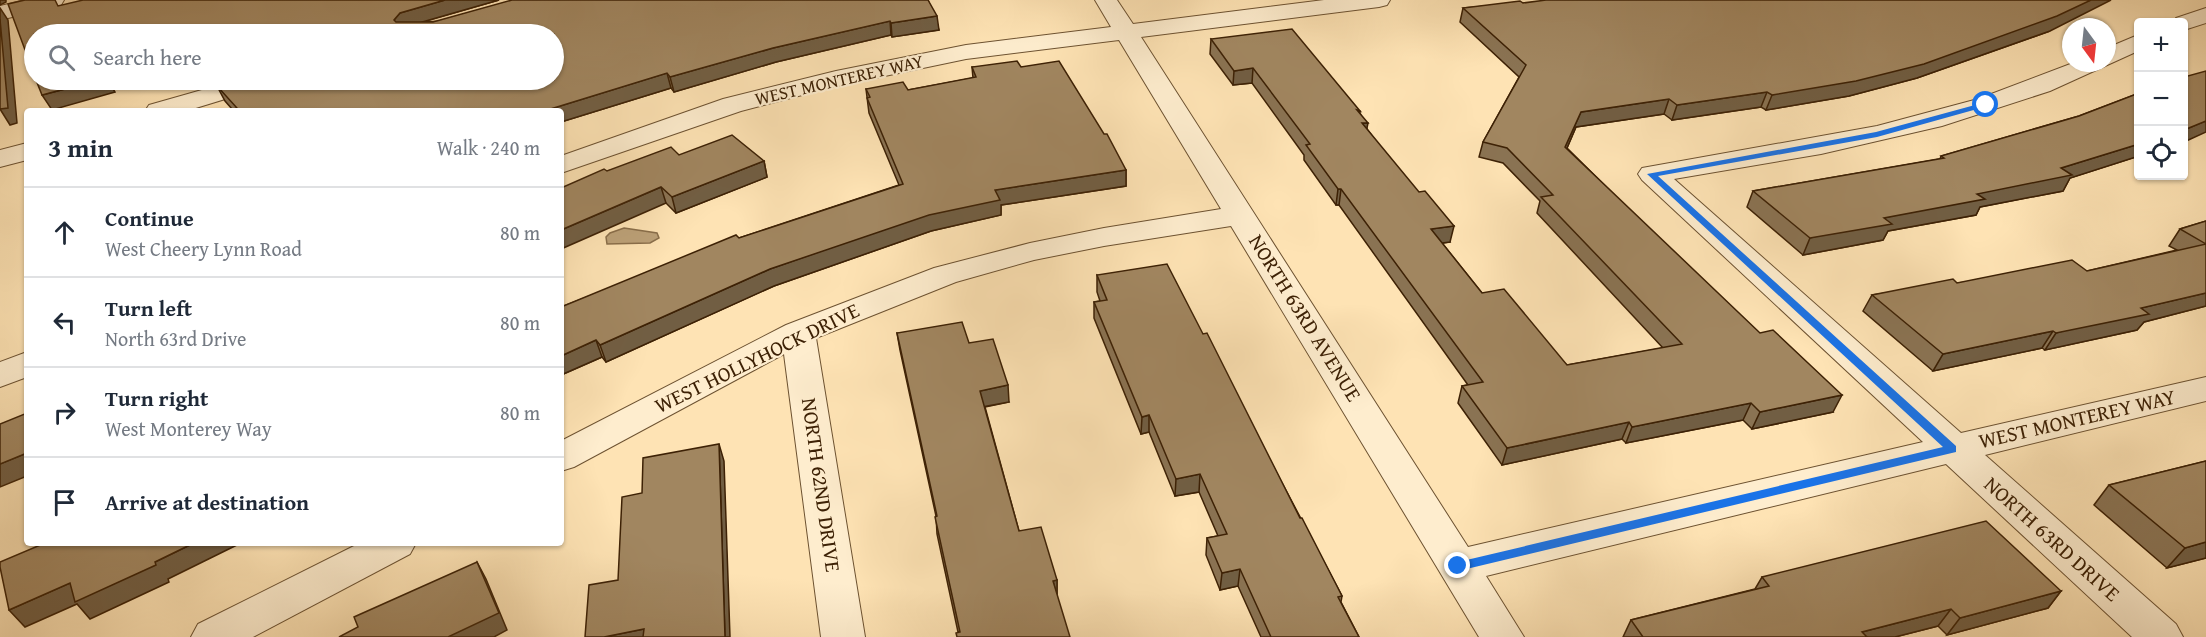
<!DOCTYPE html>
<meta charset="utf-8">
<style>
body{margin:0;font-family:"Gentium Book Plus",serif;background:#f2f2f3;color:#1f2937}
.controls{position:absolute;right:18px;top:18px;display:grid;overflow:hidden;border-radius:6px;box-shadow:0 2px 4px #0004}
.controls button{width:54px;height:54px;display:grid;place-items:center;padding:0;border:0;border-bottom:2px solid #e0e1e3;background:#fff;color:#1f2937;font:30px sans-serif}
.compass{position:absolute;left:2062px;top:18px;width:54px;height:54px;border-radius:50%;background:#fff;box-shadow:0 2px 4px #0004;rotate:165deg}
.stop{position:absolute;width:18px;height:18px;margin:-14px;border:4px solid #1a73e8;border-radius:50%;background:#fff}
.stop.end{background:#1a73e8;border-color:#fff;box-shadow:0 2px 6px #0008}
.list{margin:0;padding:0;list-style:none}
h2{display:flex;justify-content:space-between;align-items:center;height:78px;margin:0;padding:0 24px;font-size:26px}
h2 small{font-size:20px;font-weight:400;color:#747a83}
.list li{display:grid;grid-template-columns:39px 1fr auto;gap:18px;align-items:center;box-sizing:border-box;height:90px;padding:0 24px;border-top:2px solid #e0e1e3}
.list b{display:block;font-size:22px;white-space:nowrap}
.list p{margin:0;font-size:20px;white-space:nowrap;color:#747a83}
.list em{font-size:20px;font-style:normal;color:#747a83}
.icon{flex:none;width:33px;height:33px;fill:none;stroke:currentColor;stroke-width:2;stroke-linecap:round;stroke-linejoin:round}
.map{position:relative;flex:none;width:2206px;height:637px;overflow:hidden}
.search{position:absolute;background:#fff;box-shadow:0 2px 4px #0004;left:24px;top:24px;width:540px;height:66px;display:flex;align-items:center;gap:15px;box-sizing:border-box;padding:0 21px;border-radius:33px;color:#747a83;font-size:22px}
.panel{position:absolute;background:#fff;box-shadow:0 2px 4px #0004;left:24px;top:108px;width:540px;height:438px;border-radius:6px}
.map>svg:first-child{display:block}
</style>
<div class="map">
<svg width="2206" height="637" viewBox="0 0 2206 637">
<rect width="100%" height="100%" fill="#fee3b4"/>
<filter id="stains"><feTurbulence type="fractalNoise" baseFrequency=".00333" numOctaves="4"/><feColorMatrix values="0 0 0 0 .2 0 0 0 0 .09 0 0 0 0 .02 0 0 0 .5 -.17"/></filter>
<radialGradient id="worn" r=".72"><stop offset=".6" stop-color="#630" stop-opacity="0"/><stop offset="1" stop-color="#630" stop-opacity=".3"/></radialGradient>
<polygon fill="#bca178" stroke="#896e4a" stroke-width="1.5" points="624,228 657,233 659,238 650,243 607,244 606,237 610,233"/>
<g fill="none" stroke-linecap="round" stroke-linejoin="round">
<defs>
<g id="minor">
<polygon points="25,0 64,0 61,5 0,20 0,6"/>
<polygon points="1095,0 1117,0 1133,24 1324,0 1390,0 1387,5 1379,7 1141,37 1468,547 1923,442 1642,180 1638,174 1642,168 1877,126 1978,99 2073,63 2107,63 2107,48 2138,35 2138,51 2050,91 1942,126 1821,154 1674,179 1961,433 2206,377 2206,401 1985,455 2176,624 2183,637 2132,637 1946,464 1486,576 1524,637 1479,637 1231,226 1104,246 1034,260 956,282 816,338 865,637 821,637 784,354 574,467 561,471 561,441 786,325 934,268 1030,243 1104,228 1221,209 1119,40 966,59 837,86 741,111 561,173 561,156 723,99 836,71 966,45 1111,27"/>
<polygon points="2206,8 2206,23 2184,30 2184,22 2173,22 2176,18"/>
<polygon points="237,80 275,80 271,85 186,111 145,111 149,105"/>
<polygon points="27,143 27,160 0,167 0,150"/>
<polygon points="27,352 27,377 0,387 0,362"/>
<polygon points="360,543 416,543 410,554 253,637 191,637 198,624"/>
</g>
</defs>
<use href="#minor" stroke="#6d5231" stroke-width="2"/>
<use href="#minor" fill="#feedce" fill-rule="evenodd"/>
</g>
<g fill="#8a7353" stroke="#3d2105" stroke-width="1.5">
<polygon points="499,0 422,22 928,0 939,30 892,37 891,35 776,62 674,92 671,88 561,122 561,111 232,109 225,101 217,86 554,80 34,34 58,6"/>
<polygon points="1523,3 2050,31 1917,78 1849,96 1766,110 1761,107 1672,120 1664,114 1576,127 1567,148 1833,412 1752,429 1743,420 1626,443 1622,439 1502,465 1458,403 1462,386 1468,385 1339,205 1336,205 1304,160 1304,155 1252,83 1233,85 1210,54 1211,39 1360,111 1360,113 1367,129 1450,242 1442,243 1482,293 1567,365 1663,348 1537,213 1540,201 1503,163 1479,157 1483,142 1519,77 1460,22 1463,8"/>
<polygon points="972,67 1021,67 1126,170 1126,186 1001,205 1001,215 931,231 774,286 606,362 602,357 561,375 561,307 739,238 899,185 869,113 866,89 908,90 973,78"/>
<polygon points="2139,93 2139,156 2070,178 2063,191 1980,207 1976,215 1888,231 1883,240 1803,255 1747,207 1753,191 1940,159 1941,156 2079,116"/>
<polygon points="679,155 764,161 767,177 676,213 666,203 607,171"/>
<polygon points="2206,221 2206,306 2144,322 2137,330 2045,350 2042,348 1933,371 1863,311 1872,295 1957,283 2087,271 2177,250 2169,246 2180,229"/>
<polygon points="1097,275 1203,334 1342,596 1341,602 1359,637 1261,637 1238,586 1220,590 1206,555 1207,538 1218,536 1199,492 1175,496 1149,432 1141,434 1094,318 1094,302 1100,301 1097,292"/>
<polygon points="897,333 969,343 1009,402 985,407 1019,531 1057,580 1057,595 958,632 937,534 936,516 900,350"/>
<polygon points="2206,461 2206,558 2167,568 2094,505 2109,485"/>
<polygon points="1762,577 2061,591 2048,608 1947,635 1938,626 1895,637 1623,637 1631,620 1755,589"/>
</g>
<g fill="#715e43" stroke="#3d2105" stroke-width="1.5">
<polygon points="0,0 6,0 6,2 0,5"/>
<polygon points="445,0 499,0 405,27 400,34 394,20 400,13"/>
<polygon points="2091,0 2111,0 2050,31 1917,78 1849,96 1766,110 1772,95"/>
<polygon points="0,8 8,20 17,123 10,125 0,109"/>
<polygon points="937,16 939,30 892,37 891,23"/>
<polygon points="890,21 891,35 776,62 674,92 670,77 773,48"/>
<polygon points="1253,68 1252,83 1233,85 1234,71"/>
<polygon points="667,73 671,88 561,122 561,111 544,111"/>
<polygon points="99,80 141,80 112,87 115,92 52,110 42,95"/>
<polygon points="207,80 231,80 210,85"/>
<polygon points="1767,92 1761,107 1672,120 1677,105"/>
<polygon points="1669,99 1664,114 1576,127 1561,162 1565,147 1581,112"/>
<polygon points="2206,121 2206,132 2184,142 2184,130"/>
<polygon points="1362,123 1368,123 1365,138"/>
<polygon points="2139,144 2139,156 2070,178 2063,191 1980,207 1976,215 1888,231 1883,240 1803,255 1810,238 1884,218 1977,194"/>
<polygon points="764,161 767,177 676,213 672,197"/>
<polygon points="1126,170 1126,186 1001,205 1001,215 931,231 774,286 606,362 600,345 770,269 995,190"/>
<polygon points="661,187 666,203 561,249 561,230"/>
<polygon points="1338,189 1341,189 1339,205 1336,205"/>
<polygon points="1454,226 1450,242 1428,245 1431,229"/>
<polygon points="2206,293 2206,306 2144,322 2137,330 2045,350 2056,333 2141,308"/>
<polygon points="2053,331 2042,348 1933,371 1943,354"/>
<polygon points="596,340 602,357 561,375 561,356"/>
<polygon points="1008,385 1009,402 982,407 980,391"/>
<polygon points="1842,395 1833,412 1752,429 1760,412"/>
<polygon points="1751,403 1743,420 1626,443 1632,427"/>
<polygon points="1149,415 1149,432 1141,434 1142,417"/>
<polygon points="1629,422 1622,439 1502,465 1507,448"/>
<polygon points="719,444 724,461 730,637 725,637"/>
<polygon points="27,453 27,476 0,487 0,464"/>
<polygon points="1200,474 1199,492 1175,496 1176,479"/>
<polygon points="2206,542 2206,558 2167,568 2185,548"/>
<polygon points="194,543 241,543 168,579 169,582 90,619 77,604 25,627 9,610 70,583 155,562"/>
<polygon points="477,562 486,579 507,630 494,637 448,637"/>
<polygon points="1240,569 1238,586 1220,590 1222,573"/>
<polygon points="1057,580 1057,597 1053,581"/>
<polygon points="2061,591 2048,608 1947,635 1960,618"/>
<polygon points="1951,609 1938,626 1895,637 1859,637 1862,632"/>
<polygon points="644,629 647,637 604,637"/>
</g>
<g fill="#a18660" stroke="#3d2105" stroke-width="1.5">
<polygon points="25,0 55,0 58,6 83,0 445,0 400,13 394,20 396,22 433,22 512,0 928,0 937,16 891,23 890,21 773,48 670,77 667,73 544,111 226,111 237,108 217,86 241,80 554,80 554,34 34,34 34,74 8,4"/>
<polygon points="1546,0 2091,0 2057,16 1924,64 1856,81 1772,95 1767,92 1677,105 1669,99 1581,112 1565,147 1760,333 1773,330 1842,395 1760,412 1751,403 1632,427 1629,422 1507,448 1462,386 1483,382 1341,189 1338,189 1306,145 1310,144 1253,68 1234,71 1211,39 1292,29 1360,111 1357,110 1368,123 1362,123 1419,192 1425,191 1454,226 1431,229 1482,293 1504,289 1567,365 1682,344 1541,197 1553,195 1507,148 1483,142 1526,65 1463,8 1520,1 1523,3"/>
<polygon points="0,19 8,108 0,109"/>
<polygon points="1017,61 1021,67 1059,61 1104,134 1107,134 1126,170 995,190 1000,200 929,215 770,269 600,345 596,340 561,356 561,307 736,235 739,238 903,184 867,98 870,97 866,89 903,82 908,90 976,77 972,67"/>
<polygon points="2206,71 2206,121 2184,130 2184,77"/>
<polygon points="36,80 99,80 42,95"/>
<polygon points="2139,93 2139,144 2061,168 2072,175 1977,194 1985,199 1884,218 1892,224 1810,238 1753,191 1944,158 1941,156 2079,116"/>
<polygon points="732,135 764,161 672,197 661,187 561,230 561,188 604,169 607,171 671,147 679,155"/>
<polygon points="2206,221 2206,244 2180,229"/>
<polygon points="2206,244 2206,293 2141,308 2149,314 2056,333 2053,331 1943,354 1872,295 1953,279 1957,283 2072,260 2087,271"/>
<polygon points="1167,264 1203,334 1207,333 1300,518 1302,518 1342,596 1338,597 1359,637 1271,637 1240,569 1222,573 1207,538 1227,534 1200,474 1176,479 1149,415 1142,417 1094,302 1107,300 1097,275"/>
<polygon points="962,322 969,343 993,339 1008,385 980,391 1019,531 1041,527 1057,580 1053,581 1070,637 957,637 956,633 960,632 935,517 937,516 897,333"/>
<polygon points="27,413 27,453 0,464 0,424"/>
<polygon points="719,444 725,637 643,637 644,629 604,637 585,637 589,585 618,580 622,497 642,493 643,458"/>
<polygon points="2206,461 2206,542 2185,548 2109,485"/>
<polygon points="1986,521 2061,591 1960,618 1951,609 1862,632 1867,637 1643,637 1631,620 1769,586 1762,577"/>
<polygon points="45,543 194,543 155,562 156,565 75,602 70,583 9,610 0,567 0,562"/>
<polygon points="477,562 499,613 448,637 339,637 358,627 354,617"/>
</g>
<polygon fill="#1a73e8" points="1986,102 1988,103 1988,106 1877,137 1658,176 1956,446 1956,452 1458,571 1454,570 1452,566 1458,562 1943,447 1647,174 1876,132"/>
<g text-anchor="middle" stroke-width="4.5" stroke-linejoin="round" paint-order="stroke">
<g font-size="18" fill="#3d2105" stroke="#feedce">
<text transform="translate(839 80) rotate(-13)" y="6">WEST MONTEREY WAY</text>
</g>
<g font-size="21" fill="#3d2105" stroke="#feedce">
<text transform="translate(1305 318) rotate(58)" y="7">NORTH 63RD AVENUE</text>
<text transform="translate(757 358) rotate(-26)" y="7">WEST HOLLYHOCK DRIVE</text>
<text transform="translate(2077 419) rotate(-13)" y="7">WEST MONTEREY WAY</text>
<text transform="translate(821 485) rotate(82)" y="7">NORTH 62ND DRIVE</text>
<text transform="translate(2052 539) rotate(42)" y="7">NORTH 63RD DRIVE</text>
</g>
</g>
<rect width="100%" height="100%" filter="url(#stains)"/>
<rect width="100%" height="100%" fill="url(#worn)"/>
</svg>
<div class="controls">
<button>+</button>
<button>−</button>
<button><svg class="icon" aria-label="locate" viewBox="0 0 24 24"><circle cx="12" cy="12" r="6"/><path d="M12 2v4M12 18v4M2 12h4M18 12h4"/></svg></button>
</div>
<svg class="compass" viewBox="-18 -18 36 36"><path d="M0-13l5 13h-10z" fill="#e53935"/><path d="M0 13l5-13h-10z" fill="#747a83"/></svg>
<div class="stop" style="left:1986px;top:105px"></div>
<div class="stop end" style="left:1458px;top:566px"></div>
<div class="search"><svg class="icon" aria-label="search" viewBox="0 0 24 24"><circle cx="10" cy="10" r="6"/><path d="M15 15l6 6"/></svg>Search here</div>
<section class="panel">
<h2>3 min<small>Walk · 240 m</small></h2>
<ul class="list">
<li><svg class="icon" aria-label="ahead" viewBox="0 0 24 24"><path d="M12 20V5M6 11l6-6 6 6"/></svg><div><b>Continue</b><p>West Cheery Lynn Road</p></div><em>80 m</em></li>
<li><svg class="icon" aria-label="left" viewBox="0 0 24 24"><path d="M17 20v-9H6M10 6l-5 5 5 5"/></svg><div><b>Turn left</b><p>North 63rd Drive</p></div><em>80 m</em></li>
<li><svg class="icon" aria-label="right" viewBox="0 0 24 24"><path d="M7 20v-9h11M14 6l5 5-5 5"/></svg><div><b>Turn right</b><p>West Monterey Way</p></div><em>80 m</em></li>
<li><svg class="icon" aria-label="arrive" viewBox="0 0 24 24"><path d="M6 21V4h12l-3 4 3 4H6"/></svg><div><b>Arrive at destination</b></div></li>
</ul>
</section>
</div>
